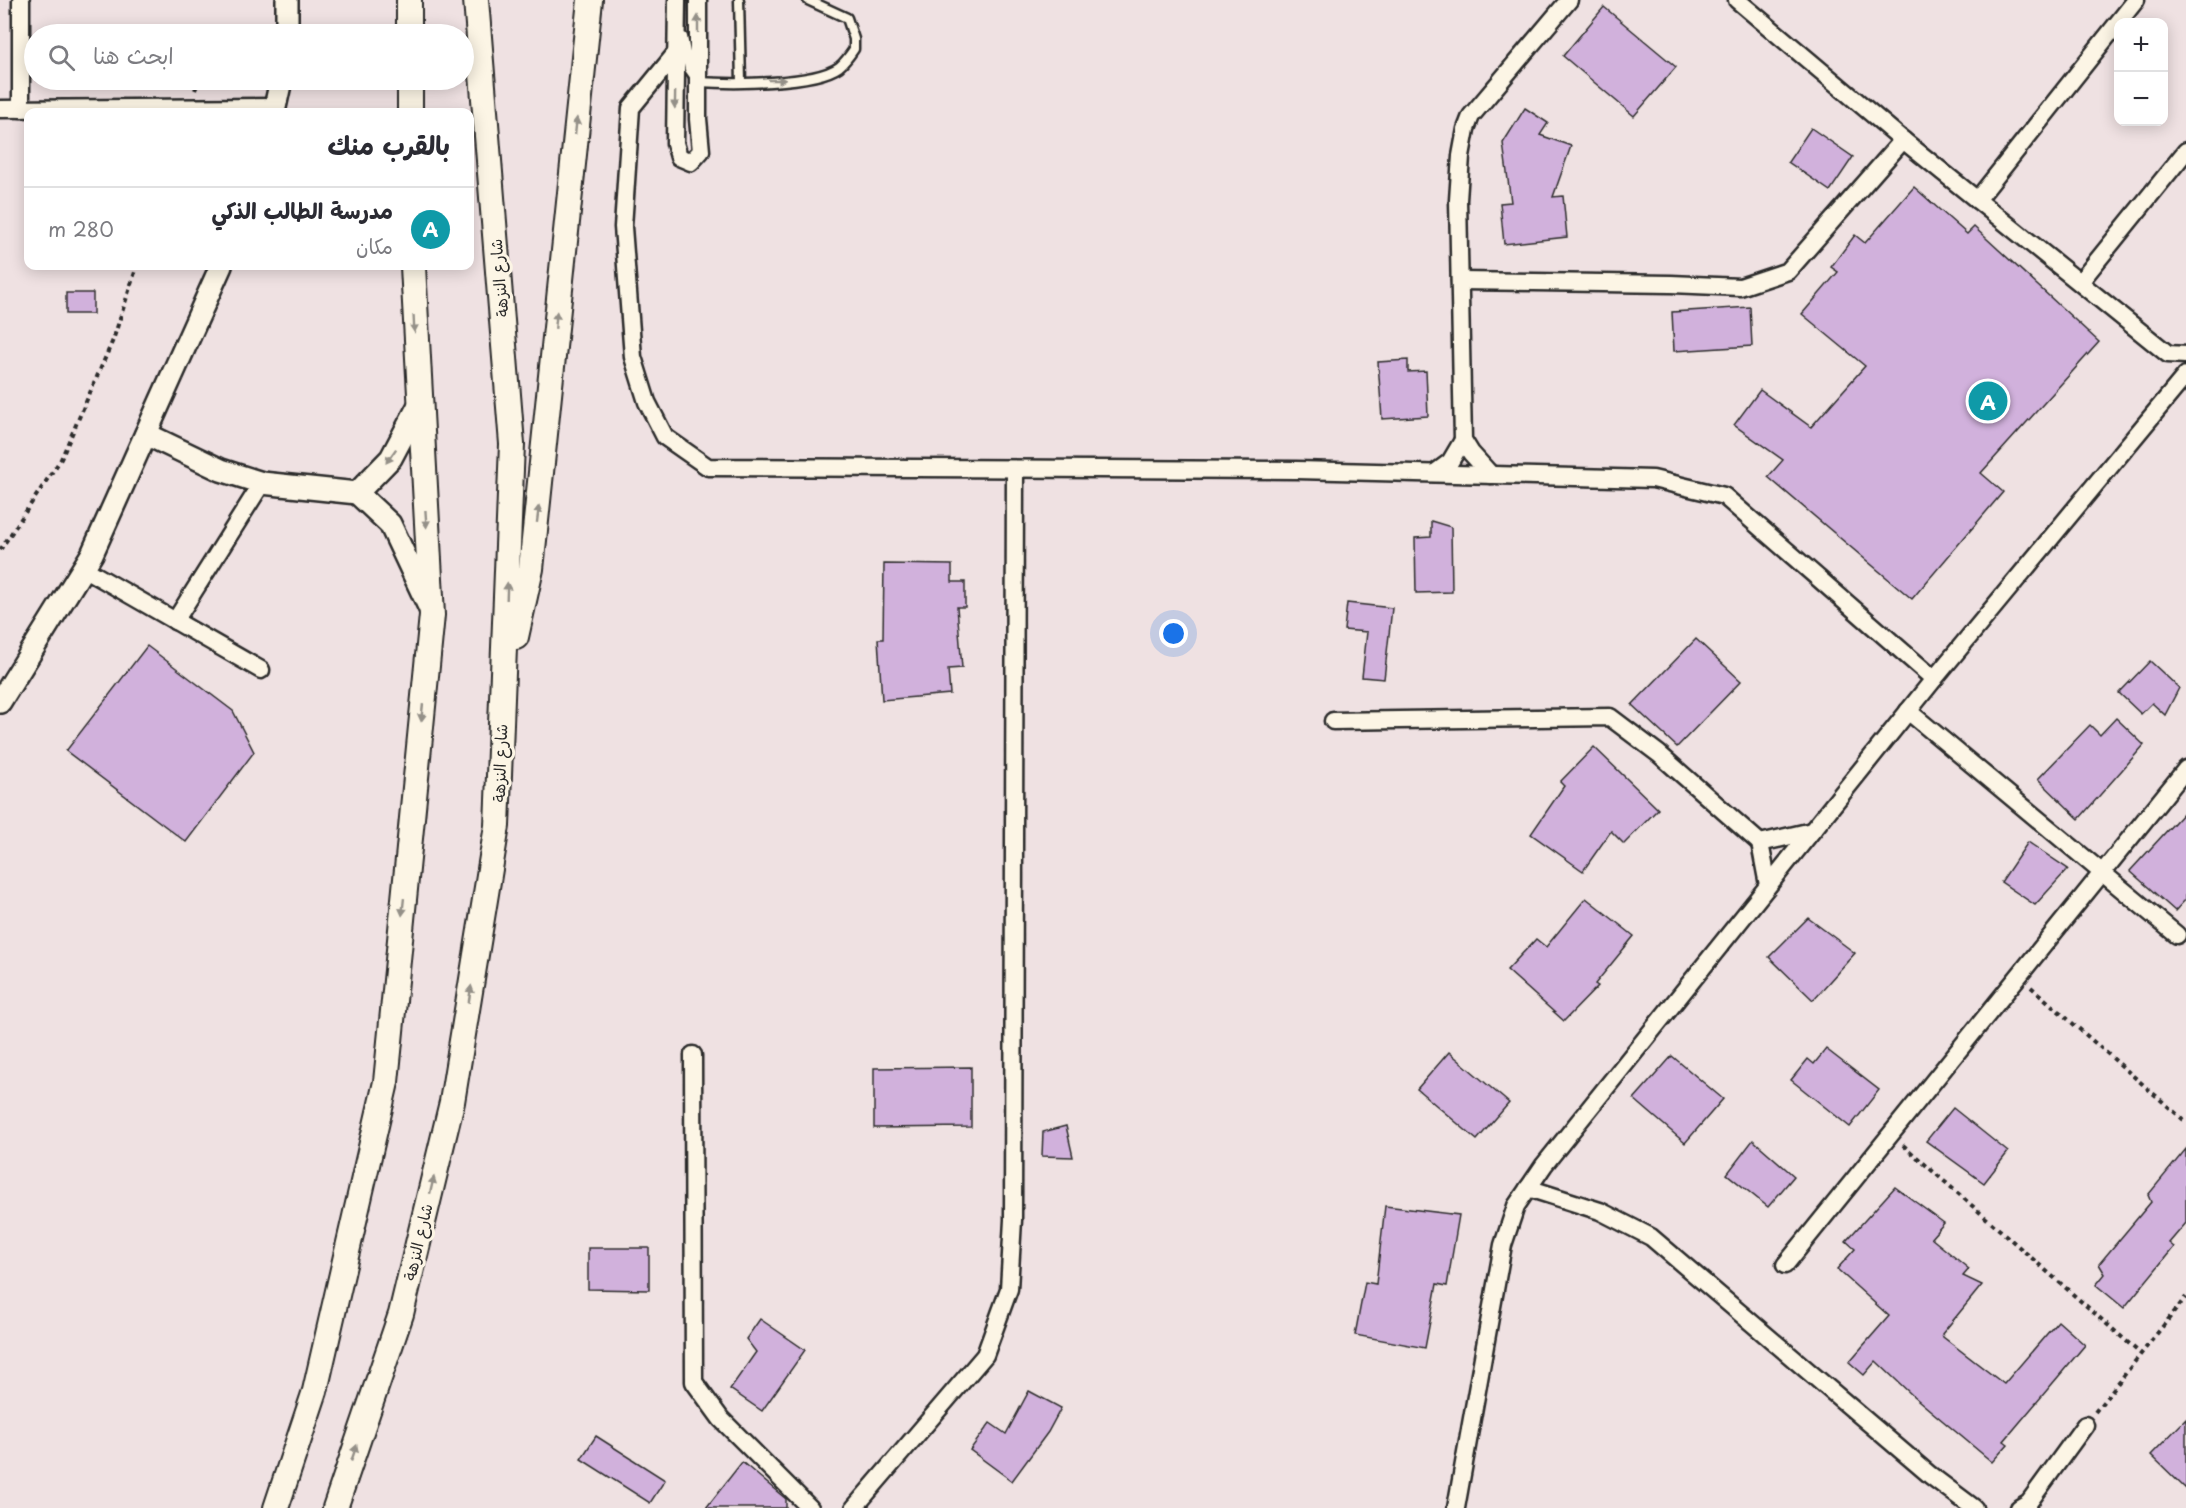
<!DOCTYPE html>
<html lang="ar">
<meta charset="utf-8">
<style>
body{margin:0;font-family:"Playpen Sans","Playpen Sans Arabic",sans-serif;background:#f2f2f3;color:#2b2b33;direction:rtl}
.controls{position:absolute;right:18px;top:18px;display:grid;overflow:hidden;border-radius:12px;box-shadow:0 3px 15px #0003}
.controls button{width:54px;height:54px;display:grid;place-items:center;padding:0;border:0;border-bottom:2px solid #e1e1e2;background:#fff;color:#2b2b33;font:30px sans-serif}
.you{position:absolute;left:1174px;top:634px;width:21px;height:21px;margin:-15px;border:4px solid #fff;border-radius:50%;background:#1a73e8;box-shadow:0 0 0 9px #1a73e833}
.badge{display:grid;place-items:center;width:39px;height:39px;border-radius:50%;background:#111827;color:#fff;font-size:20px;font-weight:700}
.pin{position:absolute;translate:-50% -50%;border:3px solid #fff;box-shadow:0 2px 6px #0006}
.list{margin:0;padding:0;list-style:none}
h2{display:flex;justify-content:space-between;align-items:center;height:78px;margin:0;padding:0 24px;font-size:26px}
h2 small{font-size:20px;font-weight:400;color:#7c7c81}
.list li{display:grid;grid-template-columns:39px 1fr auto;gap:18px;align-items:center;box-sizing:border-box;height:84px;padding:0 24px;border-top:2px solid #e1e1e2}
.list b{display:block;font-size:22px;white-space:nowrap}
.list p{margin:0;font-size:20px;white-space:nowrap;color:#7c7c81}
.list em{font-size:20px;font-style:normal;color:#7c7c81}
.icon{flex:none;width:33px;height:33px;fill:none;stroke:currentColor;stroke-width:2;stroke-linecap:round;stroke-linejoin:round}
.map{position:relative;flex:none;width:2186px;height:1508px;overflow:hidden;direction:ltr}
.search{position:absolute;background:#fff;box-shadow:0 3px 15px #0003;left:24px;top:24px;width:450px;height:66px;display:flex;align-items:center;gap:15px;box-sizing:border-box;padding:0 21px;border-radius:33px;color:#7c7c81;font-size:22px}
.panel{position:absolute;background:#fff;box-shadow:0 3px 15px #0003;left:24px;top:108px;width:450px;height:162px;border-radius:12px;direction:rtl}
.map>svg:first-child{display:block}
</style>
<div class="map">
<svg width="2186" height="1508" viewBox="0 0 2186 1508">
<rect width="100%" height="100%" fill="#efe1e2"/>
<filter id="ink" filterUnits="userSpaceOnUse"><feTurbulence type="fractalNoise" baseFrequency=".0167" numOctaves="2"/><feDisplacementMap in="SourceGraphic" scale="12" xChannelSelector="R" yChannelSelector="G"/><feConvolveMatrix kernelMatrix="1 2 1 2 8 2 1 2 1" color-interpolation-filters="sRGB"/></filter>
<g filter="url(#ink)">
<g fill="#d1b1dc" stroke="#2b2b2b" stroke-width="1.5">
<polygon points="1604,7 1676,67 1634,116 1563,56"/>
<polygon points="1525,108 1548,123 1540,135 1571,146 1553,197 1563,196 1567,237 1504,244 1500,203 1511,202 1503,143"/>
<polygon points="1811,128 1853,157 1830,191 1788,162"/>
<polygon points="1914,187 1967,234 1974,227 2099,342 1981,473 2003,492 1912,599 1768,477 1783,460 1734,425 1760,390 1811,427 1865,366 1802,314 1838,272 1831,267 1855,235 1865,243"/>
<rect x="66" y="293" width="27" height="21"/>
<polygon points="1750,307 1752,346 1674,351 1672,312"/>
<polygon points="1408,360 1408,372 1426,371 1428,416 1382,419 1378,362"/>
<polygon points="1431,521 1451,527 1452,592 1416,593 1415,538 1431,537"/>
<polygon points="884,564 952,565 952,582 965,582 965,607 957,607 962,668 948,669 950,694 882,700 878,639 883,639"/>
<polygon points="1347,603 1392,608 1384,679 1362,677 1367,632 1344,630"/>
<polygon points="1696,639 1741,681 1677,747 1632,705"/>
<polygon points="147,646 233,711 254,752 186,842 66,751"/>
<polygon points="2150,661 2179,688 2165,715 2152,703 2141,714 2119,693"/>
<polygon points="2116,718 2144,745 2079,819 2038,779 2090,725 2100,735"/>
<polygon points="1594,747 1658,809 1624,844 1611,831 1583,871 1531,834 1564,786 1560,782"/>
<polygon points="2186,810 2186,899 2175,911 2130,871"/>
<polygon points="2028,842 2068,869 2035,905 2001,882"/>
<polygon points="1586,898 1634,936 1595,984 1598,986 1564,1021 1507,970 1536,939 1546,947"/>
<polygon points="1808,918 1855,953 1813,1000 1769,957"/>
<polygon points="1826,1049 1879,1090 1850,1127 1791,1080 1808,1059 1814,1064"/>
<polygon points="1449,1052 1509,1103 1477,1140 1417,1089"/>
<polygon points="1672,1056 1723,1099 1685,1143 1634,1099"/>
<polygon points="971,1067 971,1127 874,1128 874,1068"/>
<polygon points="1953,1108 2008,1152 1984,1183 1926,1141"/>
<polygon points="1066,1126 1073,1157 1042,1156 1043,1132"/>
<polygon points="1753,1140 1794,1176 1768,1207 1727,1174"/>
<polygon points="2186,1149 2186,1223 2169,1243 2174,1247 2124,1308 2096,1285 2105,1274 2099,1264 2151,1202 2148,1195"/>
<polygon points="1895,1187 1944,1223 1931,1238 1969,1269 1963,1276 1982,1285 1942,1334 1943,1337 2004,1384 2058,1321 2085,1345 2004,1441 2008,1444 1992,1462 1912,1395 1876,1361 1864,1375 1849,1362 1889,1316 1837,1269 1855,1249 1846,1241"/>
<polygon points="1385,1206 1459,1215 1447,1286 1437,1284 1425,1348 1355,1335 1365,1282 1376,1284"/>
<polygon points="588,1248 649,1248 649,1290 588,1289"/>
<polygon points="760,1319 805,1350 762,1411 730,1389 756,1352 746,1339"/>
<polygon points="1029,1391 1061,1408 1048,1432 1012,1481 970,1450 990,1423 1006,1434"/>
<polygon points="2186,1419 2186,1489 2151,1455"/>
<polygon points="596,1436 665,1480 650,1503 581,1459"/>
<polygon points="742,1462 786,1499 786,1508 706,1508"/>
</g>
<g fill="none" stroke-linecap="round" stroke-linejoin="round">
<defs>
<g id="service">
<polyline points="739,0 741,82"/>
<path d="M683,37l6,32 9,13c32,2 116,3 141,-15 6,-5 11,-12 15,-18v-10l-7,-21 -39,-18"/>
</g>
<g id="minor">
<polyline points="21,0 21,109"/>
<polyline points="677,0 675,143 679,157 691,162 701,151 698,119 698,0"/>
<polyline points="1737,0 1903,140 2168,354 2186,355"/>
<polyline points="676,53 631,108 623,227 633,357 647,402 665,437 708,467 1297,470 1653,479 1724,496 1934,679"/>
<polyline points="0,109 275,107"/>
<polyline points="1977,200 2136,0"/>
<polyline points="1460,281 1671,284 1740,287 1788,271 1903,140"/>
<polyline points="2080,282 2186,151"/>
<polyline points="1435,473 1450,462 1463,440"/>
<polyline points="1491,475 1471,453 1463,440 1458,200 1461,156 1466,129 1471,116 1569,0"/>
<polyline points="83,568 261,670"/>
<polyline points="175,621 262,483"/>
<polyline points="1908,711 2177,935"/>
<polyline points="1333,721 1610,717 1659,754 1760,843 1812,831"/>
<polyline points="1760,843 1768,885"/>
<polyline points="693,1055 694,1382 721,1419 810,1508"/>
<polyline points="1528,1188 1600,1211 1651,1237 1930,1475 1974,1508"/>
<polyline points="1785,1265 2186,769"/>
<polyline points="854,1508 985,1355 1009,1289 1013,1220 1015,469"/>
<polyline points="1456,1508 1503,1245 1516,1206 1544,1165 1934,679 2186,375"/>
<polyline points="2019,1508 2029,1502 2085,1425"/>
</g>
<g id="tertiary">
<polyline points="287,34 287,0"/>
<polyline points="274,112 281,80"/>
<polyline points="419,405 391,458 357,493 390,524 430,609"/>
<polyline points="146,434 221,470 262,483 357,493"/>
<polyline points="0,702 92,554 221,266"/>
</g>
<g id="secondary">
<polyline points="409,0 409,34"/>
<polyline points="410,80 410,112"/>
<polyline points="516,637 531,569 590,0"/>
<polyline points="276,1508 315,1391 386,1082 432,615 413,266"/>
<polyline points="335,1508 401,1314 452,1102 497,826 512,444 476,0"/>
</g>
</defs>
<use href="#service" stroke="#2b2b2b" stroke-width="13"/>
<use href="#minor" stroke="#2b2b2b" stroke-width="21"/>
<use href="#tertiary" stroke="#2b2b2b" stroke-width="26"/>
<use href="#secondary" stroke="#2b2b2b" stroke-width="28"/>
<g stroke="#2b2b2b" stroke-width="4" stroke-dasharray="4.5 4.5" stroke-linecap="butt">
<polyline points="216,34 219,28"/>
<polyline points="195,90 199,80"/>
<polyline points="0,550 61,459 113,340 137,266"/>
<polyline points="2031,987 2186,1122"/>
<polyline points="1903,1145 2141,1354"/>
<polyline points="2095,1412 2186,1297"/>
</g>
<use href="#service" stroke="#fcf5e5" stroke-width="8"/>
<use href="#minor" stroke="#fcf5e5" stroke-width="16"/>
<use href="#tertiary" stroke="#fcf5e5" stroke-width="21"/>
<use href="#secondary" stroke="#fcf5e5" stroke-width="24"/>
</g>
<defs><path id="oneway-solid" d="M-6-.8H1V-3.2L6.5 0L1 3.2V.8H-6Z" transform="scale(1.5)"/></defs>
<g fill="#949088">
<use href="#oneway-solid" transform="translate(698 24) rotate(-90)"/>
<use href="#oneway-solid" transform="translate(777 80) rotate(-1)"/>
<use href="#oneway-solid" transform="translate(675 100) rotate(91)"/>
<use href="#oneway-solid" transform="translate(576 126) rotate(-84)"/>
<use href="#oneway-solid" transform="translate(556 320) rotate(-85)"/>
<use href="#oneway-solid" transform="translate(414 324) rotate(87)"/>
<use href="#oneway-solid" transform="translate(391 456) rotate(125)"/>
<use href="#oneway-solid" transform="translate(538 514) rotate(-83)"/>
<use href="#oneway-solid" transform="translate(426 519) rotate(86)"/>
<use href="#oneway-solid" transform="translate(507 591) rotate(-88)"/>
<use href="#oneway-solid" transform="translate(422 713) rotate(96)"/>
<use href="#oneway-solid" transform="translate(403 907) rotate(96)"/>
<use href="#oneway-solid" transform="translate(470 994) rotate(-81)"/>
<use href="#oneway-solid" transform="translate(432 1185) rotate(-77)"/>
<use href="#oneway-solid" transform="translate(354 1453) rotate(-71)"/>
</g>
</g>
<g text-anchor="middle" stroke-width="6" stroke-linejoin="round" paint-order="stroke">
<g font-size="16" fill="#2b2b2b" stroke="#fcf5e5">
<text transform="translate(499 278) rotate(-95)" y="6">شارع النزهة</text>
<text transform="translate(500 763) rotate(-88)" y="6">شارع النزهة</text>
<text transform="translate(418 1242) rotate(-77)" y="6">شارع النزهة</text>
</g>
</g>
</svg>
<div class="controls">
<button>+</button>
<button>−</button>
</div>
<div class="you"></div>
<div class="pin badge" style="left:1988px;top:401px;background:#0f9aa8">A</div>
<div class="search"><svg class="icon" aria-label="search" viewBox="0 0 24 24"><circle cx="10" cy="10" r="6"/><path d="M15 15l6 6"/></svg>ابحث هنا</div>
<section class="panel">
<h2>بالقرب منك<small></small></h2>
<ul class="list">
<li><span class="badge" style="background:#0f9aa8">A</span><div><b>مدرسة الطالب الذكي</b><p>مكان</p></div><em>280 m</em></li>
</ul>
</section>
</div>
